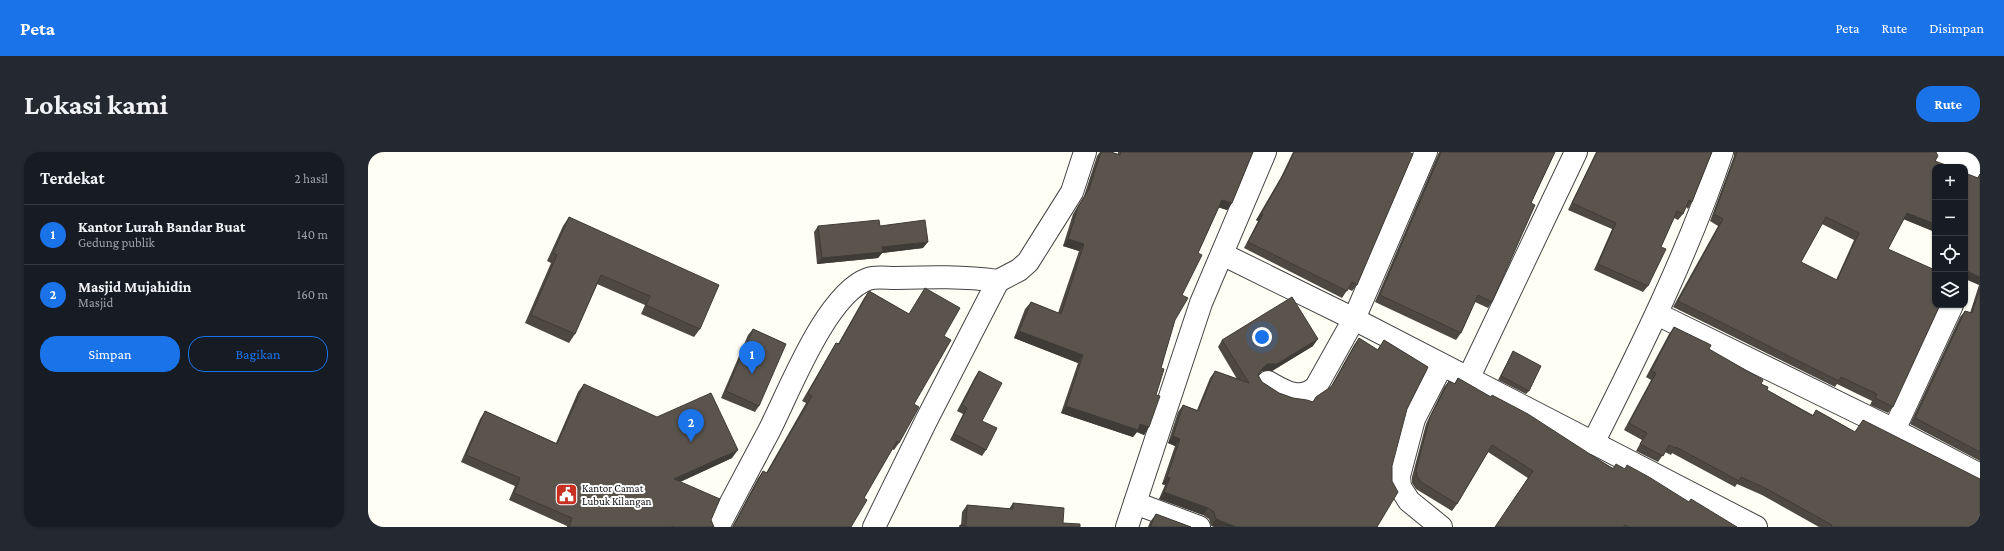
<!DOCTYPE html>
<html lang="id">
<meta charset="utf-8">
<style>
body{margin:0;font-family:"Crimson Pro",serif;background:#242831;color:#f1f3f6}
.controls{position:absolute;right:12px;top:12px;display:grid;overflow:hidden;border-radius:8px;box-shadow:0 1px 3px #0004}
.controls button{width:36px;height:36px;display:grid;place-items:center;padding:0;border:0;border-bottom:1px solid #363941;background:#171b24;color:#f1f3f6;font:20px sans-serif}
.you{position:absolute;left:894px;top:185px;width:14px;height:14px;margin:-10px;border:3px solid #fff;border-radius:50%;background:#1a73e8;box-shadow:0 0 0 6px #1a73e833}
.badge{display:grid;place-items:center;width:26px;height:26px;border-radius:50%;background:#1a73e8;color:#fff;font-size:13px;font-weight:700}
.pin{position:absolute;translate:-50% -33px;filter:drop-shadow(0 1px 2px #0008)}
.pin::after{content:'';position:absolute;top:21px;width:14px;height:12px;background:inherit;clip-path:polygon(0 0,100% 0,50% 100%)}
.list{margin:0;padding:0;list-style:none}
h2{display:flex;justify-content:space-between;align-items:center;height:52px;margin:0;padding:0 16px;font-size:17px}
h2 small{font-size:13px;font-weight:400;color:#9ea1a6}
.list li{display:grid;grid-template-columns:26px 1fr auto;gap:12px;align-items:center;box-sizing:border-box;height:60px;padding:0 16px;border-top:1px solid #363941}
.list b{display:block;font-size:15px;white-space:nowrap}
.list p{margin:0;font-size:13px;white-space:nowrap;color:#9ea1a6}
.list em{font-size:13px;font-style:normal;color:#9ea1a6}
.actions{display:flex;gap:8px;padding:12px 16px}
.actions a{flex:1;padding:9px 0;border:1px solid #1a73e8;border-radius:16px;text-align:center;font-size:14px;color:#1a73e8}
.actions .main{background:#1a73e8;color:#fff}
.icon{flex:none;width:22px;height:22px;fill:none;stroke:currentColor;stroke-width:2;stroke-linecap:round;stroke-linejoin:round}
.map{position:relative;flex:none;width:1612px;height:375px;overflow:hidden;border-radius:16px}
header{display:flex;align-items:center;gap:24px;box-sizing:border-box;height:56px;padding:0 20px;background:#1a73e8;color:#fff}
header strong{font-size:19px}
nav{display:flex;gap:22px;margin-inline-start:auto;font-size:14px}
.intro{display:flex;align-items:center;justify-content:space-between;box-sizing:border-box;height:96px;padding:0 24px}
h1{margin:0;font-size:28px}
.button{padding:10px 18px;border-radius:16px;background:#1a73e8;color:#fff;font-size:14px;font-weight:700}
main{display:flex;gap:24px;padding:0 24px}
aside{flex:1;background:#171b24;border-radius:16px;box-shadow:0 1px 3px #0004}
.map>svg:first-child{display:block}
</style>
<header>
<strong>Peta</strong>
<nav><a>Peta</a><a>Rute</a><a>Disimpan</a></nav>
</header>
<div class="intro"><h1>Lokasi kami</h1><a class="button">Rute</a></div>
<main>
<aside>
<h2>Terdekat<small>2 hasil</small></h2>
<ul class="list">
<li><span class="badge">1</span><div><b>Kantor Lurah Bandar Buat</b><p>Gedung publik</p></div><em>140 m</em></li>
<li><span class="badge">2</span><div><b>Masjid Mujahidin</b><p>Masjid</p></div><em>160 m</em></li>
</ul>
<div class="actions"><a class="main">Simpan</a><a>Bagikan</a></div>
</aside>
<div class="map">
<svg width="1612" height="375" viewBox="0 0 1612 375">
<rect width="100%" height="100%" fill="#fffef5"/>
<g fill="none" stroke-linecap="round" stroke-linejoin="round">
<defs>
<g id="minor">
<polyline points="1572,0 1612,17"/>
<polyline points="854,102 986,167 1388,375"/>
<polyline points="1289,162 1526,278 1612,323"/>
<polyline points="1100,227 1208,0"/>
<path d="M900,230c16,9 32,20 48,5l38,-68 72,-167"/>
<polyline points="1526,278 1584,153"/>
<path d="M1225,291c48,-95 95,-190 129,-291"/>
<polyline points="767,351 831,375"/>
<path d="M350,375c17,-32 34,-64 51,-96 20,-39 57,-137 99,-152 8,-3 19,-1 27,-1 35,-1 69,-2 103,3"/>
<polyline points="506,375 558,269 630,129 651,118 660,110 704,40 717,0"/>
<polyline points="759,375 833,151 897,0"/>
<polyline points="1073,375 1041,349 1032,335 1031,324 1046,267 1074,213"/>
</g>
</defs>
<use href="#minor" stroke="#444" stroke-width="24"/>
<use href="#minor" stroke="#fff" stroke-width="22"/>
</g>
<g fill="#4d4842" fill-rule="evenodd">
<polygon points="732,0 743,0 750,2 750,0 885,0 864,51 859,58 851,55 830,101 814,143 793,216 781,275 776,283 769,280 765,285 693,261 710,211 646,186 657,157 663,150 690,161 711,99 695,94 705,62 716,44 729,4"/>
<polygon points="925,0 1041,0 989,133 984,139 980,137 974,146 876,96 890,69 888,68 913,25"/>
<polygon points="1071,0 1187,0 1163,51 1124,150 1120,156 1107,150 1093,181 1088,188 1007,150"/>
<polygon points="1228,0 1344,0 1324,50 1320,57 1318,55 1315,62 1310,68 1306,66 1293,95 1280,134 1275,140 1226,118 1244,77 1200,58"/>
<path d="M1366,0h202l-1,80 -31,-13 -16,30 5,158 -5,6 -18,-8 2,-4 -35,-17 -2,3 -162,-80 45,-81 -8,-5 24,-65zM1454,72l32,16 -18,40 -35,-18z"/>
<polygon points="1612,22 1612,309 1542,272 1592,165 1597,159 1602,161 1611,133 1609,26"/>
<polygon points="201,65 332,177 326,185 273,162 277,153 229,132 207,182 201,191 157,171 183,111 179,109 195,74"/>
<polygon points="450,74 512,74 555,96 514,101 510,106 449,112 446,80"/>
<polygon points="557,136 576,184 546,252 531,291 526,298 524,297 496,346 483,375 364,375 390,326 395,319 398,321 438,251 434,249 463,199 468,191 470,192 496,146 501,139 541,162"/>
<polygon points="1306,175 1341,197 1393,232 1399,238 1445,263 1448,258 1487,280 1495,268 1611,327 1612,375 1451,375 1394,343 1369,332 1367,335 1304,301 1303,303 1297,300 1290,310 1268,299 1274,288 1256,278 1283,228 1278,225 1301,182"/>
<polygon points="385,177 391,254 387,260 353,246 380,183"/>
<polygon points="991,186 1009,198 1016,188 1060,215 843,374 841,367 835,363 791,347 797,333 794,332 807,294 800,291 810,260 815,253 829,258 842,226 847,219 869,227 850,195 854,188 945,194 904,219 894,219 890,223 894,230 911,241 925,246 945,250 948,245 962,236 986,193"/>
<polygon points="1145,199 1161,239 1158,242 1130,228 1143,203"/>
<polygon points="611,219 614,269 618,298 614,304 582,288 595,262 589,259 607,225"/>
<polygon points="1090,226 1245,316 1256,317 1369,375 1127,375 1160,326 1120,300 1089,352 1084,359 1048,337 1044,331 1044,325 1058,272 1076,235 1081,229 1086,232"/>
<polygon points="216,232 364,306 312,330 343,368 346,375 199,375 199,374 141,348 147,334 93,310 112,267 117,259 188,291 210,240"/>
<polygon points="645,351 695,371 712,375 591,375 592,373 593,374 594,360 599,353 641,357"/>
<polygon points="788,362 823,375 780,375 782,370"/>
</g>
<g fill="#3f3b36">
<polygon points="854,48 864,51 859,58 849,55"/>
<polygon points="1539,61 1567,72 1567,80 1535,67"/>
<polygon points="893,62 895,62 890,69 888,68"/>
<polygon points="700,87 716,92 711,99 695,94"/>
<polygon points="560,90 555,96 514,101 510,106 449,112 454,106 514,95"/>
<polygon points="1597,118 1612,125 1612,131 1611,133 1597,127"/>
<polygon points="651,179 715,203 710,211 646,186"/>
<polygon points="950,187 945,194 904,219 894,219 889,224 894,217 899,212"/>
<polygon points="698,254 772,272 781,275 776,283 769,280 765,285 693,261"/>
<polygon points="805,284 812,287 807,294 800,291"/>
<polygon points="370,298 364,306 301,335 306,327"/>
<polygon points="799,325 802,326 797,333 794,332"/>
<polygon points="796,340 840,356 835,363 791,347"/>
<polygon points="848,367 869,375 846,375 843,374"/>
</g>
<g fill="#5a544d" stroke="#3f3b36" fill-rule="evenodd">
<polygon points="733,0 743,0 752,3 753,0 885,0 864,51 854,48 830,101 834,103 814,143 820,146 807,168 793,216 796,217 788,243 792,244 781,275 772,272 770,278 698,254 715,203 651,179 663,150 693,162 716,92 700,87 710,55 721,37"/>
<polygon points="926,0 1041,0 1045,2 989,133 984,130 979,139 880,90 895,62 893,62 918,18"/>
<polygon points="1073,0 1187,0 1163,51 1167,53 1124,150 1110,143 1093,181 1012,143"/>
<polygon points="1229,0 1344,0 1324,50 1321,48 1315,62 1309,59 1293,95 1298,97 1280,134 1230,112 1248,71 1204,51"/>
<path d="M1369,0h199l2,4 -3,5 16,6h-16v57l-28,-11 -19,36 47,21v30l-1,2h1v3h5l-47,102 -18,-9 2,-4 -36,-17 -2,4 -161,-80 45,-82 -9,-5zM1458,65l33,16 -22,47 -36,-18z"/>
<polygon points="1597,21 1610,26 1612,22 1612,125 1597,118"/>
<polygon points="201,65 351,133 332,177 278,153 282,144 233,123 207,182 163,163 189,103 185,101"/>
<polygon points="511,68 512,74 557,68 560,90 514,95 515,100 454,106 450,74"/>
<polygon points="557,136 592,156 576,184 583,188 546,252 551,255 531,291 529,289 496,346 499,348 483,375 365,375 366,373 395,319 399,321 444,244 440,241 468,191 471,192 501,139 541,162"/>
<polygon points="1612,136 1612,300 1547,266 1597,159 1604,161"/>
<polygon points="924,145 950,187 909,212 899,212 894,217 890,223 894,230 911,241 925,246 939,248 945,250 948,245 964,234 991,186 1010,198 1016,188 1060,215 1039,257 1024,314 1024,329 1030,340 1009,375 869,375 848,367 846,360 840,356 796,340 802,326 799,325 812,287 805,284 815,253 830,259 847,219 881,231 854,188"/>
<polygon points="1306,175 1343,193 1341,197 1395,228 1393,232 1400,235 1399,238 1445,264 1448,258 1487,280 1495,268 1612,327 1612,375 1463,375 1464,373 1399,337 1373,325 1371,329 1308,295 1307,296 1301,293 1295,304 1272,292 1279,281 1261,271 1288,221 1283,219"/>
<polygon points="385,177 418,192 391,254 358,239"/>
<polygon points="1145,199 1173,214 1161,239 1133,224"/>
<polygon points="611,219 634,231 614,269 629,276 618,298 586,282 599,256 594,253"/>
<polygon points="1090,226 1123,245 1124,243 1160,262 1245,317 1248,312 1257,317 1259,313 1281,325 1321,350 1323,347 1369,375 1261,375 1257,373 1255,375 1127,375 1165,319 1124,293 1089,352 1053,330 1049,324 1048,318 1062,265 1081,229 1087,232"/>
<polygon points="216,232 289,265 343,241 370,298 306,327 352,347 343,368 346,375 306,375 304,374 304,375 201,375 204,366 146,341 152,326 98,303 117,259 189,292"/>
<polygon points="645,351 696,356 695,371 712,372 712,375 592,375 592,373 598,374 599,353 645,357"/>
<polygon points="788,362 823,375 782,375"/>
</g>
<defs>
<symbol id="civic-square" viewBox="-11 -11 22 22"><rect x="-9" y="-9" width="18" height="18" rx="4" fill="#c83022" stroke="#fff"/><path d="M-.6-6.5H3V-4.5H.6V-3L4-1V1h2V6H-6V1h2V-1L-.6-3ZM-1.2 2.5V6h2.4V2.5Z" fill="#fff"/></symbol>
</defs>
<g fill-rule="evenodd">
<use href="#civic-square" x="186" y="330" width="25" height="25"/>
</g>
<g text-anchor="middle" stroke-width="4" stroke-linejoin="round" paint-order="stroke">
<g font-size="11" fill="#111" stroke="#fff" text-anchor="start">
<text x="214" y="340">Kantor Camat<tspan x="214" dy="13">Lubuk Kilangan</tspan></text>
</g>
</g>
</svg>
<div class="controls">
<button>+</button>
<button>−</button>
<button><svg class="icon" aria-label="locate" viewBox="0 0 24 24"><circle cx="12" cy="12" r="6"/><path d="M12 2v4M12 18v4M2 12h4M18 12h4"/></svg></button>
<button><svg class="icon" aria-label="layers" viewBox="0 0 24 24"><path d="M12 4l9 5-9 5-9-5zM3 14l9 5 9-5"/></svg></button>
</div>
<div class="you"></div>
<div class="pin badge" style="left:384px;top:222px">1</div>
<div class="pin badge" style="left:323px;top:290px">2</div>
</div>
</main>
